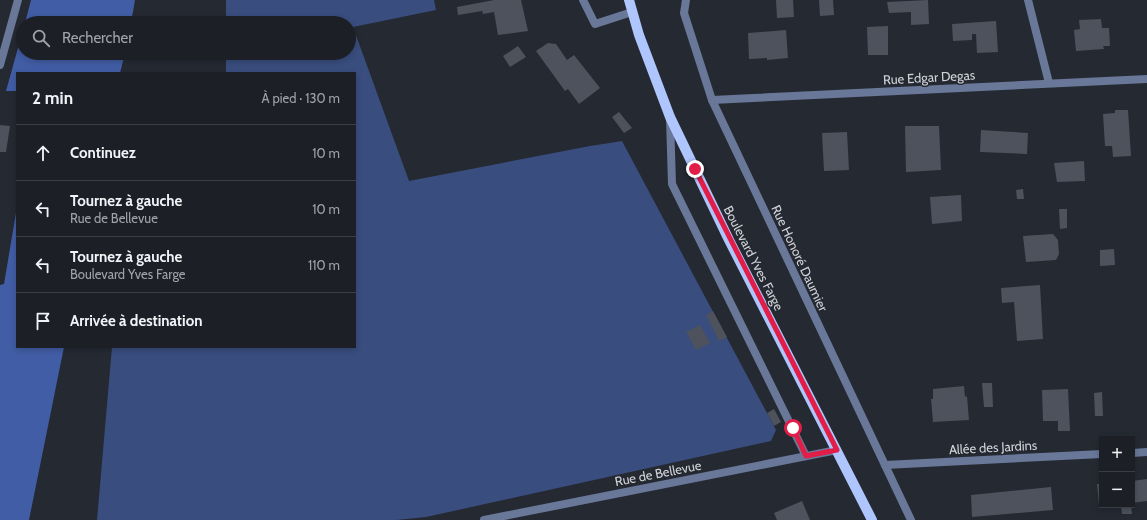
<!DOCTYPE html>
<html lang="fr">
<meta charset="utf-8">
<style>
body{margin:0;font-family:Cabin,sans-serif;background:#292c32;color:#f1f3f6}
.controls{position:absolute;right:12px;bottom:12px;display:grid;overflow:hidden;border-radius:0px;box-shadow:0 2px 6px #0003}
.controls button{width:36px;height:36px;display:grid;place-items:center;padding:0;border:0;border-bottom:1px solid #3a3d43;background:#1c1f26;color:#f1f3f6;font:20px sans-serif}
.stop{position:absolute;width:12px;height:12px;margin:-9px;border:3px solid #e11d48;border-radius:50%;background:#fff}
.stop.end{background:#e11d48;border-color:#fff;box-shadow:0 1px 4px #0008}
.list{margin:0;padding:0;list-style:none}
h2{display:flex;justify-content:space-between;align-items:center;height:52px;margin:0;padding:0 16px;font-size:17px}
h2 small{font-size:13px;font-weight:400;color:#a0a2a7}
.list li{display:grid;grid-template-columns:26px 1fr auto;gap:12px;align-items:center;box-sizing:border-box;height:56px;padding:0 16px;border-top:1px solid #3a3d43}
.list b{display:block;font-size:15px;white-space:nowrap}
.list p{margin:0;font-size:13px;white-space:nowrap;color:#a0a2a7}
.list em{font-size:13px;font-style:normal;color:#a0a2a7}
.icon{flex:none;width:22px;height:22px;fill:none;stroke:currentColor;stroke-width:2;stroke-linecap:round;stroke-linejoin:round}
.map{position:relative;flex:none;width:1147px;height:520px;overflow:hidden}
.search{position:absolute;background:#1c1f26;box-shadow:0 2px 6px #0003;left:16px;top:16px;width:340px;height:44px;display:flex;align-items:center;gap:10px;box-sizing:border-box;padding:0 14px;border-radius:22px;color:#a0a2a7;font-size:15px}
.panel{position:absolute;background:#1c1f26;box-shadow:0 2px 6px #0003;left:16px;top:72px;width:340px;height:276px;border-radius:0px}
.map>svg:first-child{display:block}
</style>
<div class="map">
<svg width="1147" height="520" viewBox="0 0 1147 520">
<rect width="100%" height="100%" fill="#252932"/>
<polygon fill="#394d7e" points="226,0 434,0 436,10 353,27 409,181 590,146 622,141 776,430 771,441 426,517 396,520 97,520 112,347 355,347 355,73 226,73 226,53 349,53 349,23 226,23"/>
<g fill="#415da5">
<polygon points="31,0 135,0 131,23 25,23"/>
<polygon points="23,30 23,53 125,53 120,73 17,73 17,91 6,91"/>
<polygon points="17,207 17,347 64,347 29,520 0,520 0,285 4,284"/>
</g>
<g fill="#4d525c">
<polygon points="494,0 521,0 528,31 498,35 494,12 483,14 482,11 458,15 457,7"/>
<polygon points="776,0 793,0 794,17 777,18"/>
<polygon points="819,0 833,0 834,15 820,16"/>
<polygon points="928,0 929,24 911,25 911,12 889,13 887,2"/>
<polygon points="1101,19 1102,28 1109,28 1110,46 1103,46 1104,49 1076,51 1074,30 1080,29 1079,20"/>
<polygon points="996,21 998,52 977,53 976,34 972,34 972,40 953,41 952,24"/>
<polygon points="888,26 888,55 868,55 867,27"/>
<polygon points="786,30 788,58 767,60 767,58 749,59 748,33"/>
<polygon points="548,43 556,44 567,60 574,55 600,88 579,104 568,89 565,91 536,51"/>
<polygon points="518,46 526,57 510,67 503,56"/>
<polygon points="1115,110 1128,110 1131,156 1113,157 1112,146 1105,146 1103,114 1115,113"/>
<polygon points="619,112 632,128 624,133 612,117"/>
<polygon points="0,125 10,126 6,152 0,152"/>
<polygon points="905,126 939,126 941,170 906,172"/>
<polygon points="981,130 1028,133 1027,154 980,152"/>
<polygon points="847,132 849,170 824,171 822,133"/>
<polygon points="1084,161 1085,181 1057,182 1054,163"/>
<polygon points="1023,189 1024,199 1017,199 1016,190"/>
<polygon points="961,195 962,221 932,224 930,197"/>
<polygon points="1059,209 1067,209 1067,228 1060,229"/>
<polygon points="1053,234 1058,240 1059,254 1056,260 1026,262 1023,236"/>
<polygon points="1114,249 1115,265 1100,266 1100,250"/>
<polygon points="1040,285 1043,339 1017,341 1014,302 1002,303 1001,288"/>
<polygon points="713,311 727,337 719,341 706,315"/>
<polygon points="700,325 710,343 696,350 686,332"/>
<polygon points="982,383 992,383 993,407 984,407"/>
<polygon points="964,386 965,397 967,396 969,420 933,422 931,399 933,399 933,389"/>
<polygon points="1068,389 1070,431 1058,431 1058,421 1043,421 1042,390"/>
<polygon points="1102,392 1103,416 1095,416 1094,393"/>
<polygon points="774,409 781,422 774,426 767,413"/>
<polygon points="1147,479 1147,501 1132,503 1132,481"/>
<polygon points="1097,484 1102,484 1102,506 1099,506"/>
<polygon points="1051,487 1053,510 972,517 971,495"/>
<polygon points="802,501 810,520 777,520 774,513"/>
<polygon points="1121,505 1131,505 1132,514 1122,514"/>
</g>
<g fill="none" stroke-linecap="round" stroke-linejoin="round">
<g stroke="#697798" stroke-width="8">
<polyline points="0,65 18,0"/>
<polyline points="670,118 672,184 806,456"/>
</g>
<g stroke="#697798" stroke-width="8">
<polyline points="583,0 595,24 632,12"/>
<polyline points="686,0 684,13 712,100 911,520"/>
<polyline points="1028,0 1049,83"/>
<polyline points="712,100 1147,79"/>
<polyline points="1132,453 1147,452"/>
<polyline points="885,465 1102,454"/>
<polyline points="484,520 837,450"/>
</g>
<polyline stroke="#aec6fd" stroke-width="10" points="629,0 639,35 670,117 729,240 872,520"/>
</g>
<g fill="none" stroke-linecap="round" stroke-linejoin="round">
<polyline stroke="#e11d48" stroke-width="5" points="695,169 837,450 806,456 793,428"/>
</g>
<g text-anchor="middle" stroke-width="3" stroke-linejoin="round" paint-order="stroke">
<g font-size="13" fill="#d1d3d9" stroke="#252932">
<text transform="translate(929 77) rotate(-3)" y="5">Rue Edgar Degas</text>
<text transform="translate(754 258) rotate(63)" y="5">Boulevard Yves Farge</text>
<text transform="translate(800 258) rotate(65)" y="5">Rue Honoré Daumier</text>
<text transform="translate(993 447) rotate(-3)" y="5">Allée des Jardins</text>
<text transform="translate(658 473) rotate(-11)" y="5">Rue de Bellevue</text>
</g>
</g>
</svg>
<div class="controls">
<button>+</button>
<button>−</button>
</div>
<div class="stop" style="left:793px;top:428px"></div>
<div class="stop end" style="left:695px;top:169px"></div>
<div class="search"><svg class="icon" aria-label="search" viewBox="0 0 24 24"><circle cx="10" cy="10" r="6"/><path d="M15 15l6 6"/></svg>Rechercher</div>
<section class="panel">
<h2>2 min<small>À pied · 130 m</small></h2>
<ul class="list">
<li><svg class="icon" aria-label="ahead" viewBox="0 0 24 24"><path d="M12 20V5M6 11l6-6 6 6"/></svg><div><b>Continuez</b></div><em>10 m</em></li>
<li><svg class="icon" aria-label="left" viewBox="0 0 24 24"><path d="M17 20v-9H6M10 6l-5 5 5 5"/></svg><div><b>Tournez à gauche</b><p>Rue de Bellevue</p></div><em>10 m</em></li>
<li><svg class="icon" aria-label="left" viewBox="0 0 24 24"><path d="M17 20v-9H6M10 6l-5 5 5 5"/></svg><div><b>Tournez à gauche</b><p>Boulevard Yves Farge</p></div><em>110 m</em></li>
<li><svg class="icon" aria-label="arrive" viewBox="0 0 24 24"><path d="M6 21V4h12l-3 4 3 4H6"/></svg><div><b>Arrivée à destination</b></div></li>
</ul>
</section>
</div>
